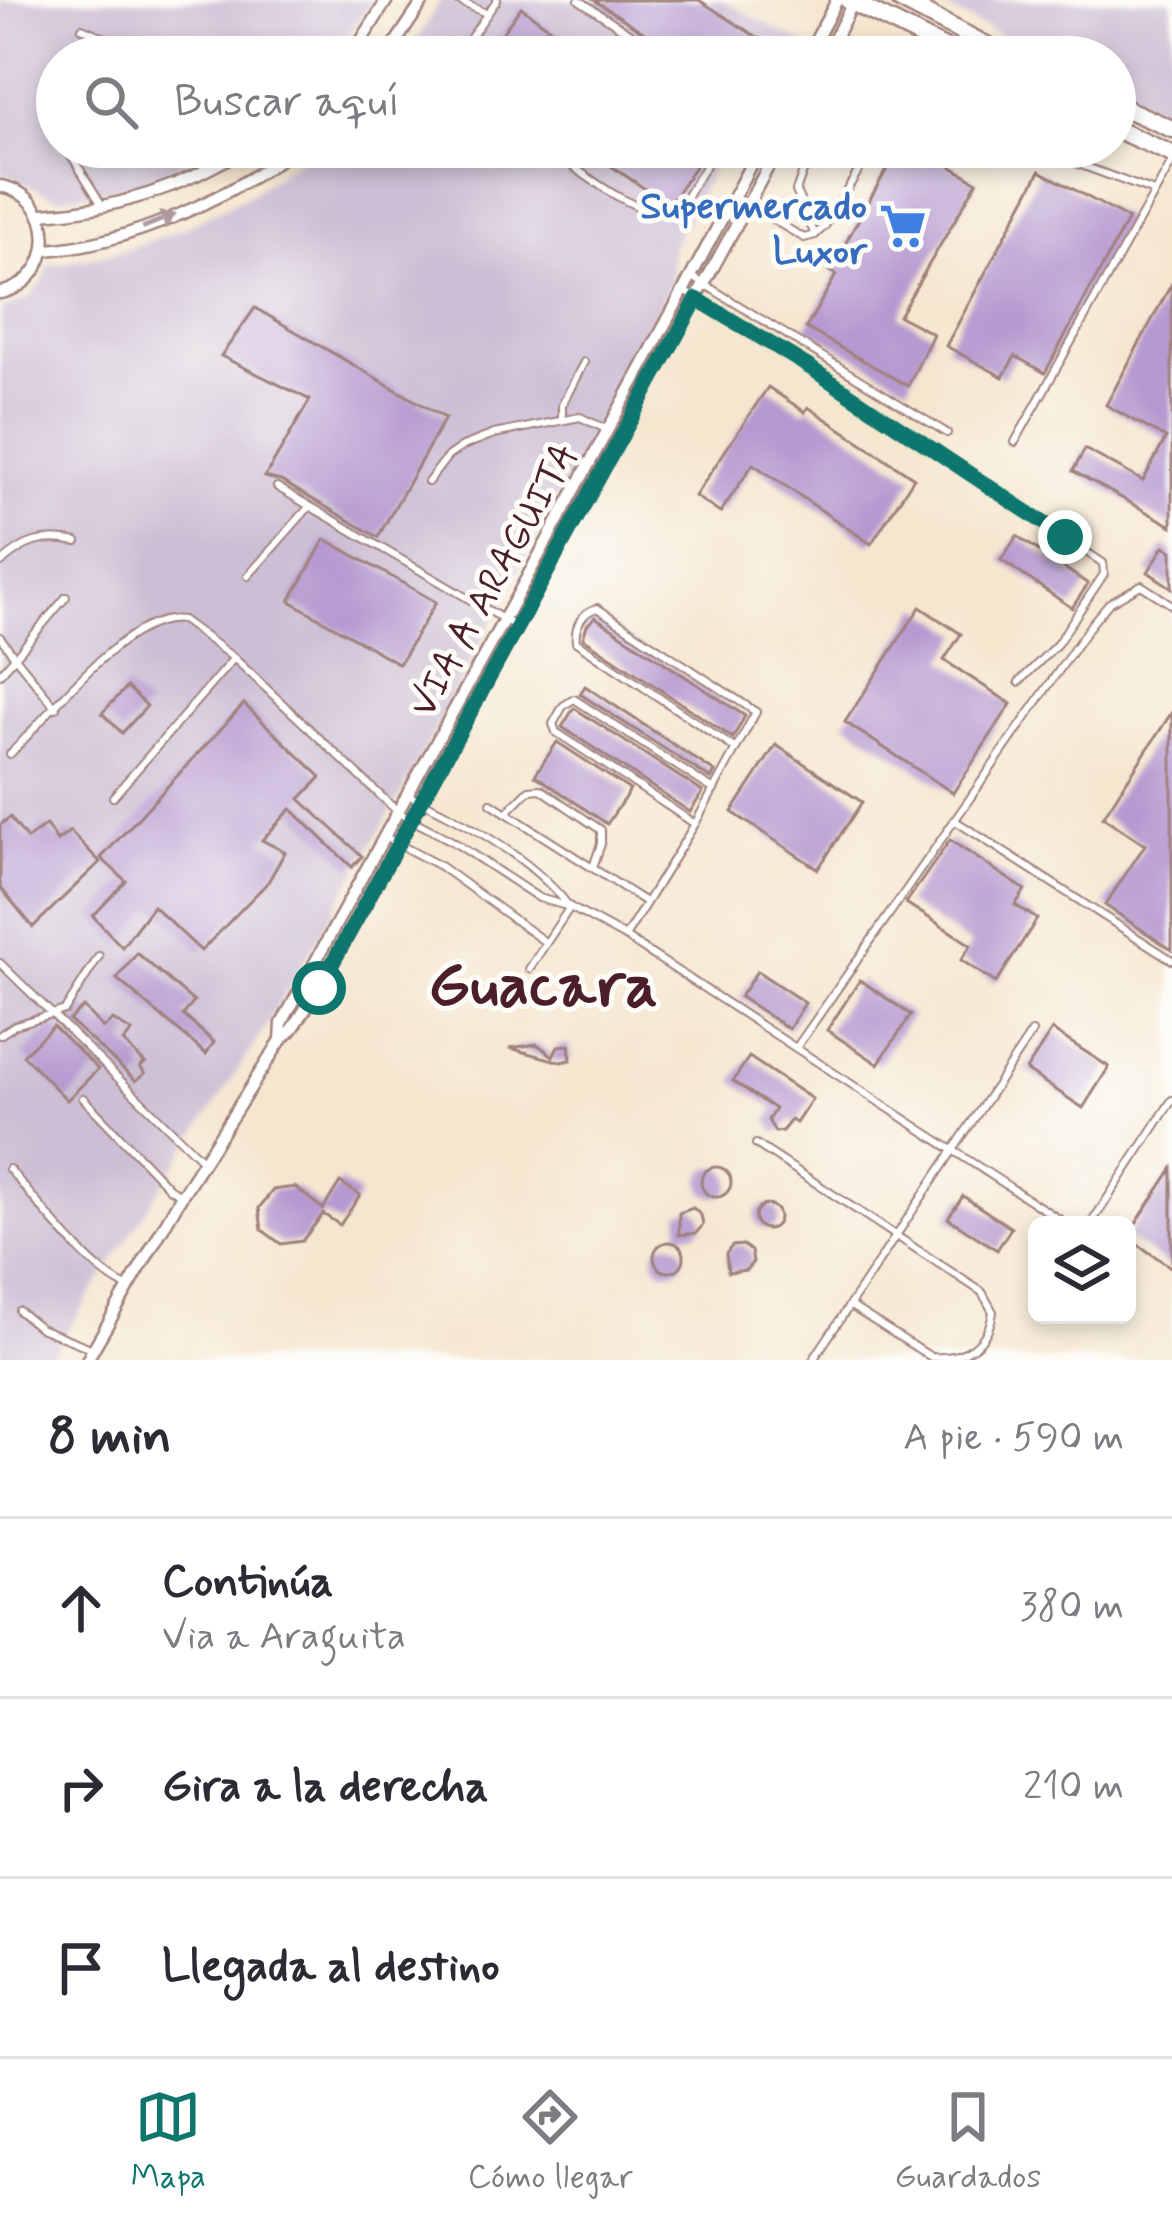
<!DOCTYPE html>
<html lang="es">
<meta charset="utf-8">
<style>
body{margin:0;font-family:Mynerve,sans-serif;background:#f2f2f3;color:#2b2b33}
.controls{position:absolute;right:36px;bottom:36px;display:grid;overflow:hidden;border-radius:18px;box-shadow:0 6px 18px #0003}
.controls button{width:108px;height:108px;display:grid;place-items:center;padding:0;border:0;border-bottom:3px solid #e1e1e2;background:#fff;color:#2b2b33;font:60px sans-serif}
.stop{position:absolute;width:36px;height:36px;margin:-27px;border:9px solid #0f766e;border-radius:50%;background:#fff}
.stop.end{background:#0f766e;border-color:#fff;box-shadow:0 3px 12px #0008}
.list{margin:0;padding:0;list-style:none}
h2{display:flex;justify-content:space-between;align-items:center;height:156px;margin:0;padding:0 48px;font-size:51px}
h2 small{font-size:39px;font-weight:400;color:#7c7c81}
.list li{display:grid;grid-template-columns:78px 1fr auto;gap:36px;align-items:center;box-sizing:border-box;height:180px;padding:0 48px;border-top:3px solid #e1e1e2}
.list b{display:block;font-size:45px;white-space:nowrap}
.list p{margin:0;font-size:39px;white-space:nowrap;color:#7c7c81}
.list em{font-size:39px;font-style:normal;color:#7c7c81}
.icon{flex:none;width:66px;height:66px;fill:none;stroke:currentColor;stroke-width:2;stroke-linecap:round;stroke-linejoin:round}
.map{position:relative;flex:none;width:1172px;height:1360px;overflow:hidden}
.search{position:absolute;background:#fff;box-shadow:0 6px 18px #0003;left:36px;right:36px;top:36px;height:132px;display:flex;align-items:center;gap:30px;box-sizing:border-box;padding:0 42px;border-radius:66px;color:#7c7c81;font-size:45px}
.sheet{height:696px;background:#fff}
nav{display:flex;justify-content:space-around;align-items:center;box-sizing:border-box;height:168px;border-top:3px solid #e1e1e2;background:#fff;font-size:33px;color:#7c7c81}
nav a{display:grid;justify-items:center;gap:6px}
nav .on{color:#0f766e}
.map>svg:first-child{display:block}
</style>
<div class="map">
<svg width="1172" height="1360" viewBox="0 0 1172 1360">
<rect width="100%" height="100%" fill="#fdfcf7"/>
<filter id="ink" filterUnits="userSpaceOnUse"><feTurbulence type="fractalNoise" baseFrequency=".00833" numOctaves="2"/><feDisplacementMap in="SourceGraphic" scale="24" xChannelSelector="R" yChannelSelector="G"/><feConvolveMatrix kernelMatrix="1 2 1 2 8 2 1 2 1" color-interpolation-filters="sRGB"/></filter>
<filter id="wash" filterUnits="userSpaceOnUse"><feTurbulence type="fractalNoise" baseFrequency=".004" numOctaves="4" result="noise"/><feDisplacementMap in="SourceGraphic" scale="48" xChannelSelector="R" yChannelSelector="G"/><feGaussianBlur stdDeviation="2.7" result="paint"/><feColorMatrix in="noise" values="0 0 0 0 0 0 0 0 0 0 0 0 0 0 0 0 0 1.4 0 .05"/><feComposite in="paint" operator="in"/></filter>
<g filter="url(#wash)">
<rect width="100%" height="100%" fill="#f5e6cf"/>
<g fill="#ccbed4">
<polygon points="0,0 373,0 330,57 57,57 57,147 219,147 137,185 57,198 0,172"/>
<polygon points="440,0 722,0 806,45 798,57 408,57"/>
<polygon points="928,0 1172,0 1172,117 1115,89 1115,57 1047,57"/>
<polygon points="316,147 723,147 672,248 672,281 401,794 264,1030 48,1360 0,1360 0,310 30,298 43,281 48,266 123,251 184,228 249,195"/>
</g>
<g id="blocks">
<g fill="#b699d0">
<polygon points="594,0 699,0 788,57 681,57"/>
<polygon points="521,7 582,52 587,43 607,57 485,57"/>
<polygon points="583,147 708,147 669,205"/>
<polygon points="899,147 919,147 977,182 899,316 933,334 908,386 806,328 836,275 830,271"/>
<polygon points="1040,171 1128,219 1045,373 1015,356 1003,377 946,346"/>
<polygon points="1172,283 1172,526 1073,471 1085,449 1143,481 1166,438 1106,405"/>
<polygon points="255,308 445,418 378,537 281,481 265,477 310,400 221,356"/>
<polygon points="768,387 805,412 808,407 914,478 871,544 753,464 720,513 695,496"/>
<polygon points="1017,536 1088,584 1072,608 1001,560"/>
<polygon points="325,539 436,602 399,664 290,601"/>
<polygon points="1164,546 1172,551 1172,588 1148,572"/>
<polygon points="920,607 961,634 944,660 1011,704 953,793 845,722"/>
<polygon points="595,617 745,716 733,738 583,638 587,625"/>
<polygon points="585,686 715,772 711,779 580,694"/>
<polygon points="127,687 147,706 122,733 102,713"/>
<polygon points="244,704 321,777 300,799 362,856 352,867 291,809 262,840 285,852 268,882 201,951 153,906 122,947 93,916 126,881 101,858"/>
<polygon points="574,708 703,792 690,812 562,727"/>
<polygon points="1172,712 1172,950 1105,905 1145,845 1103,817"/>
<polygon points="557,742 630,790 607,824 535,775"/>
<polygon points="776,745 862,802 818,869 732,812"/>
<polygon points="10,817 27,839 46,825 57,841 70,831 100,862 33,927 0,887 0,825"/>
<polygon points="950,840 1025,890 1015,905 1037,919 996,983 961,960 971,945 906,903"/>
<polygon points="137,953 194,1002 183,1015 214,1042 206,1054 117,979"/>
<polygon points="757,971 805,1003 789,1029 740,997"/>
<polygon points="860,980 911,1015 878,1064 827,1030"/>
<polygon points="83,1007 103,1028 113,1020 132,1032 123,1042 145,1063 140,1067 145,1073 136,1081 69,1020"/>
<polygon points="53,1026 98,1069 67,1100 23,1055"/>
<polygon points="1052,1030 1109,1067 1083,1108 1026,1070"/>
<polygon points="537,1044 553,1056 558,1046 569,1045 571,1060 561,1062 510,1048"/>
<polygon points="749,1057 812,1099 796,1123 791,1120 782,1131 775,1132 768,1120 775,1109 733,1081"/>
<circle cx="716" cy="1182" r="15"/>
<polygon points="1172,1169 1172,1268 1127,1237"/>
<polygon points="340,1182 360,1195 340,1225 323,1214 302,1241 281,1244 262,1230 259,1208 273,1190 295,1187 323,1209"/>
<polygon points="963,1196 1011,1228 997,1250 948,1218"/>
<circle cx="767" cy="1217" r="12"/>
<polygon points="693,1208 701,1215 703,1225 696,1233 679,1235 679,1213"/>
<circle cx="669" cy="1257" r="15"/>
<polygon points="743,1245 751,1251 753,1262 746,1270 728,1272 726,1254 732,1246"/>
</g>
</g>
</g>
<g filter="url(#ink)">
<use href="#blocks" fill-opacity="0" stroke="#a0827d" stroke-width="3"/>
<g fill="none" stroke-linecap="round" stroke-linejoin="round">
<defs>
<g id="lane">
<polyline points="456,0 486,13"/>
<polyline points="579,0 665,57"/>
<polyline points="82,28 150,57"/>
<polyline points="457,57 497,0"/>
<polyline points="48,118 57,133"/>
<polyline points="66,147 102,205"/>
<path d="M546,147c32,22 93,75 131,65l40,-65"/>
<polyline points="812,147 796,191 815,235"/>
<polyline points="822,147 861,168"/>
<polyline points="987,147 1003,154 1046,152 1154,192"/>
<polyline points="734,197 804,238 815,235 825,226 873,147"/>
<polyline points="691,276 947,433"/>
<polyline points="683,290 809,367 1103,563 1104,574 1057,644 1019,682"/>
<polyline points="562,418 562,405 584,362"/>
<polyline points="1015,442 1172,162"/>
<polyline points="428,482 448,456 463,446 494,434 580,417 608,430"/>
<polyline points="277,487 517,627"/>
<path d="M0,564c24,-23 44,-29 77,-22"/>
<polyline points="248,576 309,507"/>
<polyline points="0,637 15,657 0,674"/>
<polyline points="56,708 15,657 66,597"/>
<path d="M10,754c38,-37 116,-142 172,-134l52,38 165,155 53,28 87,57 31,9 55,30 443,288"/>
<path d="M408,795c56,26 121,61 160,110"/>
<polyline points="113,797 234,658"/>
<polyline points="491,803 644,901"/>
<polyline points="506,813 529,790 541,789 601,830 601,844 593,867"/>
<polyline points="954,820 1172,960"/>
<polyline points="695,824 556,732 553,724 563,706 574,699 714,790"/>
<polyline points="385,837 440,866 545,942"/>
<path d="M625,937l70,-113 61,-112 -159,-104c-15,4 -23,19 -21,34l160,107"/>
<polyline points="0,963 203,1161"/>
<polyline points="529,969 570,907"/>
<polyline points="0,1035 15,1025 65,1010 99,956"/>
<polyline points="796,1048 1092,623 1109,603 1141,585 1172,605"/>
<polyline points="83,1098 170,1189 182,1195"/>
<path d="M756,1144l226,148 11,20c-5,32 -28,48 -62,45l-82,-52"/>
<path d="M9,1169c28,32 81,103 118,118"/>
<polyline points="1090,1225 1172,1100"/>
<polyline points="19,1311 40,1328 93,1349"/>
<polyline points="813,1360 1032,1032"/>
</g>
<g id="street">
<polyline points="351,57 387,0"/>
<polyline points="386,57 424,0"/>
<polyline points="807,57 837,0"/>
<polyline points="825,57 854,1"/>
<path d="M0,186c60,10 59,95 0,107"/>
<path d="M41,214c74,-4 143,-27 206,-67"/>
<path d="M46,250c83,-6 185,-52 250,-103"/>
<path d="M281,1040l1,-17c159,-292 323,-582 478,-876"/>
<polyline points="87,1360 182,1195 281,1040 292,1030 319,988 779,147"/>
</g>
<g id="primary">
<polyline points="848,0 962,57"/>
<polyline points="900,0 1009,57"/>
<polyline points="1115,104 1172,129"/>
<polyline points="1115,129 1172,154"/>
</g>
</defs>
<use href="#lane" stroke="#a0827d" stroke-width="10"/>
<use href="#street" stroke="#a0827d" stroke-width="15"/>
<use href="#primary" stroke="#a0827d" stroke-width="21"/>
<use href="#lane" stroke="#fff" stroke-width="6"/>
<use href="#street" stroke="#fff" stroke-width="10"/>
<use href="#primary" stroke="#fff" stroke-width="16"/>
</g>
<defs><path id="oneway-solid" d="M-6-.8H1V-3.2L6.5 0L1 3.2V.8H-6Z" transform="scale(3)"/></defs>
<use fill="#ae9aa0" href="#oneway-solid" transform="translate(159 221) rotate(-22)"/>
</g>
<g fill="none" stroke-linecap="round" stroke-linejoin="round" filter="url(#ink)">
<polyline stroke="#0f766e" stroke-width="15" points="319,988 697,299 809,367 1065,537"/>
</g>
<defs>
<symbol id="supermarket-bare" viewBox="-9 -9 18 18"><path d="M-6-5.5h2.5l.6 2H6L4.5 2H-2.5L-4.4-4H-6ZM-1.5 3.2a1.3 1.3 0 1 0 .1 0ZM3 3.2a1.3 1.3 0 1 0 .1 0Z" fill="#3f7fe0" stroke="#fdfcf7" stroke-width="2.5" paint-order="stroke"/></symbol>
</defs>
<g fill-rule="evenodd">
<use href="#supermarket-bare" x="870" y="193" width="66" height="66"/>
</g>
<g text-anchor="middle" stroke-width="10" stroke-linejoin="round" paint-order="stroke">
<g font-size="39" font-weight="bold" fill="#366cbe" stroke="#fdfcf7" text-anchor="end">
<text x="867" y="218">Supermercado<tspan x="867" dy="45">Luxor</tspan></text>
</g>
<g font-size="39" fill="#4a1f2b" stroke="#fdfcf7">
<text transform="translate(492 579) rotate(-61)" y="14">VIA A ARAGUITA</text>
</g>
<g font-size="63" font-weight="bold" fill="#4a1f2b" stroke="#fdfcf7">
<text x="543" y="1005">Guacara</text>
</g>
</g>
</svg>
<div class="controls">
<button><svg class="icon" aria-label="layers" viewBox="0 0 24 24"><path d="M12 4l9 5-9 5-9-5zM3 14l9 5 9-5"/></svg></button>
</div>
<div class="stop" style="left:319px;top:988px"></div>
<div class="stop end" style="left:1065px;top:537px"></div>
<div class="search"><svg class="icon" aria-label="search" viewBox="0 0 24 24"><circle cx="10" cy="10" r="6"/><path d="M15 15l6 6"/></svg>Buscar aquí</div>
</div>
<section class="sheet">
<h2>8 min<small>A pie · 590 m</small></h2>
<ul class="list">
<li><svg class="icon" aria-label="ahead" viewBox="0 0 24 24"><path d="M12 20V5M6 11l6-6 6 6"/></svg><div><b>Continúa</b><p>Via a Araguita</p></div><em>380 m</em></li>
<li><svg class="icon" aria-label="right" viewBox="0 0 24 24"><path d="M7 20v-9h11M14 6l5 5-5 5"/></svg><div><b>Gira a la derecha</b></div><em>210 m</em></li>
<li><svg class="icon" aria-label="arrive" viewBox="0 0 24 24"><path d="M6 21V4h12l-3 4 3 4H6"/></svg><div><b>Llegada al destino</b></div></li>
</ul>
</section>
<nav>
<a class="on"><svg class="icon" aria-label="map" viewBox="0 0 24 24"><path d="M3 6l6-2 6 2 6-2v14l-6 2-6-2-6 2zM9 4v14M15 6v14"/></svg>Mapa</a>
<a><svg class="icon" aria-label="directions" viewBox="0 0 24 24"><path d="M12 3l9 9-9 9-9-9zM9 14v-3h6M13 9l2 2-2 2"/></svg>Cómo llegar</a>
<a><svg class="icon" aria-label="saved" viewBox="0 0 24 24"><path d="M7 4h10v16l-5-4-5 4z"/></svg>Guardados</a>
</nav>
